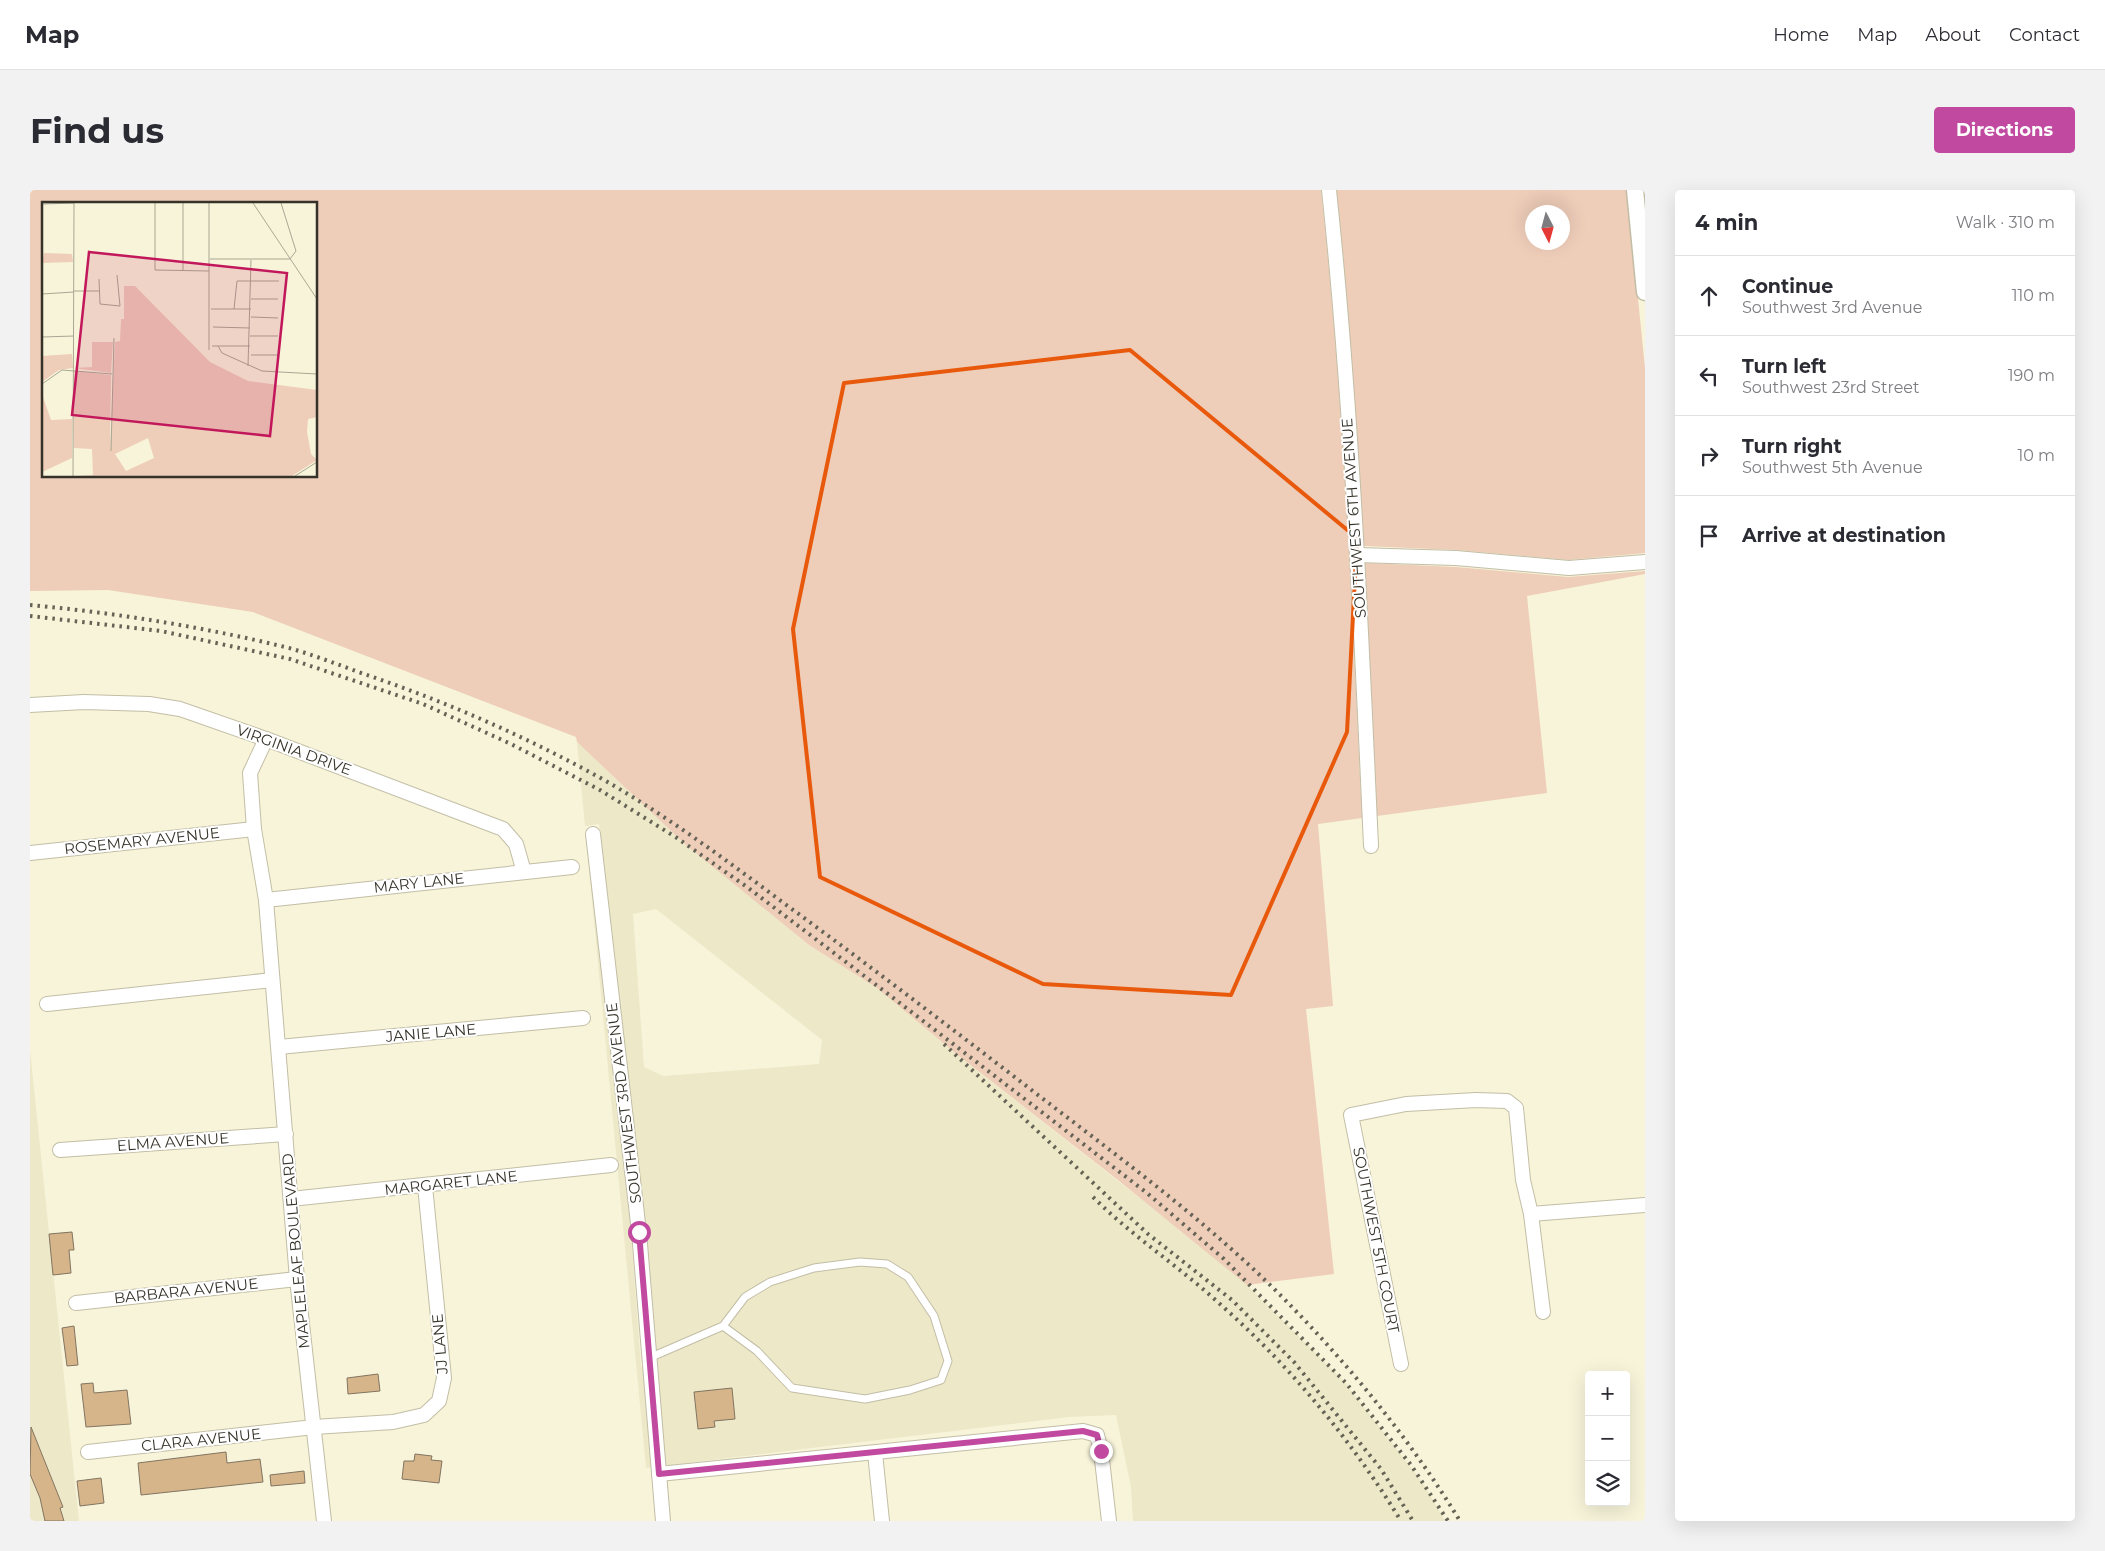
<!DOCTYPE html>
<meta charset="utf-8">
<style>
body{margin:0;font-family:Montserrat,sans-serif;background:#f2f2f3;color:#2b2b33}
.controls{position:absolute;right:15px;bottom:15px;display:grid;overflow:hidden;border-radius:5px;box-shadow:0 5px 20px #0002}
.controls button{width:45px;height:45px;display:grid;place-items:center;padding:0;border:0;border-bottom:1px solid #e1e1e2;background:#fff;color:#2b2b33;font:25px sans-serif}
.compass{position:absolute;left:1495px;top:15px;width:45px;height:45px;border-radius:50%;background:#fff;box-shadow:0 5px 20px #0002;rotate:174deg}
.stop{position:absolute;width:15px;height:15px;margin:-11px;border:4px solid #c14aa0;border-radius:50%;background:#fff}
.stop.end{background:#c14aa0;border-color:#fff;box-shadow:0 1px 5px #0008}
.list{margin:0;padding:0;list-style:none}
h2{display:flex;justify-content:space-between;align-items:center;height:65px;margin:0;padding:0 20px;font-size:21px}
h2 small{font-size:16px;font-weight:400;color:#7c7c81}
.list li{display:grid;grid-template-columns:32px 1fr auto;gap:15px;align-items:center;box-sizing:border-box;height:80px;padding:0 20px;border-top:1px solid #e1e1e2}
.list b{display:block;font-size:19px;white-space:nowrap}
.list p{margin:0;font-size:16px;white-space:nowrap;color:#7c7c81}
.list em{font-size:16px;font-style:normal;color:#7c7c81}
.icon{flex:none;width:28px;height:28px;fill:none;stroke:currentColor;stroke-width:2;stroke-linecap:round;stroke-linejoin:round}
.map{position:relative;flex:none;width:1615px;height:1331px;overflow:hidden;border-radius:5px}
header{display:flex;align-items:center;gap:30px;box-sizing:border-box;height:70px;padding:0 25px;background:#fff;border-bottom:1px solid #e1e1e2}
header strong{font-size:24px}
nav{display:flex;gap:28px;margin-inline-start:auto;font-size:18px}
.intro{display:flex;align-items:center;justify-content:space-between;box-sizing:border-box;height:120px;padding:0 30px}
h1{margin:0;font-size:35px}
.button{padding:12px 22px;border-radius:5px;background:#c14aa0;color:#fff;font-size:18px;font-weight:700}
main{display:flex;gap:30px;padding:0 30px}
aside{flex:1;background:#fff;border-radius:5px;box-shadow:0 5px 20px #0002}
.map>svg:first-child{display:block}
</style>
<header>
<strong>Map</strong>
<nav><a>Home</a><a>Map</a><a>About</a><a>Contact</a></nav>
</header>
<div class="intro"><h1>Find us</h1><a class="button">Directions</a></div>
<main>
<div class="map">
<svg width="1615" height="1331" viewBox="0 0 1615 1331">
<rect width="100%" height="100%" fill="#f7f4da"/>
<g fill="#ede8c8" fill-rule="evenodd">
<path d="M547,552l109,103 123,100 68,43 77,64 282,222 107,106 80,103 22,38h-312l-2,-34 -15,-72 -47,2 -423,51zM569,634l47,407 10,135 -15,1 -10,-134 -46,-404v-3zM626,719l166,131 -3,24 -156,12 -19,-9 -11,-153z"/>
<polygon points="0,860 49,1331 0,1331"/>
</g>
<g fill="#eecdb9" fill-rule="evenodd">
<path d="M0,0h1291c23,209 31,419 41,628l-44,6 15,182 -27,3 28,265 -87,11 -128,-104 -165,-129 -77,-64 -68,-43 -123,-100 -109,-103 -1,-5 -323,-125 -145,-22 -78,1zM14,14h272v272h-272z"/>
<path d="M1306,0h291l18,178v185l-76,7 -112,-10 -93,-4 -21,-293zM1502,22h30v30h-30z"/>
<polygon points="1335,373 1426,377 1538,387 1615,381 1615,384 1497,406 1517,603 1347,626"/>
</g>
<g fill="#d5b589" stroke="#827461">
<polygon points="42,1042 44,1060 39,1060 41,1083 23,1085 19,1044"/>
<polygon points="44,1136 48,1175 37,1176 32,1138"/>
<polygon points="348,1184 350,1201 318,1204 317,1188"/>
<polygon points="63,1193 64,1203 97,1200 101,1234 56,1237 51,1194"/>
<polygon points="702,1198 705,1229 684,1231 685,1237 668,1239 664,1202"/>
<polygon points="1,1237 33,1317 30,1318 34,1331 15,1331 10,1308 0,1284"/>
<polygon points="196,1262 197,1273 230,1269 233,1292 111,1305 108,1273"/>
<polygon points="385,1264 402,1266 401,1270 412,1271 409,1293 372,1289 374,1271 384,1271"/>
<polygon points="274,1281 275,1293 241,1296 240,1285"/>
<polygon points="71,1288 74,1313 50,1316 47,1291"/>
</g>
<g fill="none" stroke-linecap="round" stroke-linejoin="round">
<defs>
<polyline id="service" points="619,1168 693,1136 727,1161 762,1198 835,1209 880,1200 911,1190 918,1171 904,1126 878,1087 857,1074 830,1072 784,1078 740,1092 715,1107 693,1136"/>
<g id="minor">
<path d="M1299,0c23,218 32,437 42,656"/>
<polyline points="1327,365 1426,368 1539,378 1615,372"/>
<polyline points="0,515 54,512 119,514 150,519 236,549 473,639 486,654 494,682"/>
<polyline points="236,549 220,583 224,639 236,710 267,1089 294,1331"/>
<polyline points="563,644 609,1042 633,1331"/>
<polyline points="0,663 224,639"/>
<polyline points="236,710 542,677"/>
<polyline points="17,814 242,790"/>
<polyline points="249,857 553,828"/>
<polyline points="30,960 256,944"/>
<polyline points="261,1009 581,975"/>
<polyline points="1501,1024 1615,1015"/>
<polyline points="46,1113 267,1089"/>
<polyline points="1371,1174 1321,925 1376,914 1446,910 1477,911 1486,918 1493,990 1501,1024 1513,1122"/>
<polyline points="58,1262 284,1237 363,1232 394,1225 409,1211 414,1188 395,996"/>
<polyline points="845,1263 852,1331"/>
<polyline points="629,1284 1053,1241 1067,1245 1071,1261 1079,1331"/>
</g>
<polyline id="tertiary" points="1605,0 1615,102"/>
</defs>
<use href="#service" stroke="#c2bea6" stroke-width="9"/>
<use href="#minor" stroke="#c2bea6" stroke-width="16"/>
<use href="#tertiary" stroke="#c2bea6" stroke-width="19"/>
<use href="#service" stroke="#fff" stroke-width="7"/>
<use href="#minor" stroke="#fff" stroke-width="14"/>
<use href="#tertiary" stroke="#fff" stroke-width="16"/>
<g stroke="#656355" stroke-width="4" stroke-dasharray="2.5 5" stroke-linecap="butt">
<path d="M0,415c87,8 174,22 259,43 25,7 50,17 75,26 83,28 163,63 240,106 63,36 122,80 181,124 78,57 154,115 231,174 94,73 194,144 276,229 63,65 121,137 168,214"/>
<polyline points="0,426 131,441 260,469 393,514 481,554 570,600 647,648 717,697 862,807 1117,1003 1194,1069 1316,1193 1381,1275 1418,1331"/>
<polyline points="914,854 1118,1044 1202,1110 1264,1172 1351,1279 1383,1331"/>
<path d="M1063,1007c40,40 87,70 128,108 70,62 131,136 180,216"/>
</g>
</g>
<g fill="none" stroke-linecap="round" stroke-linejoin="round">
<polyline stroke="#c14aa0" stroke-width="6" points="609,1042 629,1284 1053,1241 1067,1245 1071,1261"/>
</g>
<path fill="none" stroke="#e8590c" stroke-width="4" stroke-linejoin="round" d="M1100,160l227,188 -10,194 -116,263 -188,-11 -223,-107 -27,-248 51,-246z"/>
<g text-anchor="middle" stroke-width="4" stroke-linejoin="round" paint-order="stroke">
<g font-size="15" fill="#353329" stroke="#fff">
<text transform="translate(1324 328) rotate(-94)" y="5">SOUTHWEST 6TH AVENUE</text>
<text transform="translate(264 560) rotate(20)" y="5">VIRGINIA DRIVE</text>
<text transform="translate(112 651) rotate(-6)" y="5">ROSEMARY AVENUE</text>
<text transform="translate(389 693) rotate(-6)" y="5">MARY LANE</text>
<text transform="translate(401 843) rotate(-5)" y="5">JANIE LANE</text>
<text transform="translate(594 913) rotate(-97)" y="5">SOUTHWEST 3RD AVENUE</text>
<text transform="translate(143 952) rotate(-4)" y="5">ELMA AVENUE</text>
<text transform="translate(421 993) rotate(-6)" y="5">MARGARET LANE</text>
<text transform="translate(1346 1050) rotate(79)" y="5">SOUTHWEST 5TH COURT</text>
<text transform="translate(266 1061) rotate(-95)" y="5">MAPLELEAF BOULEVARD</text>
<text transform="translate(156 1101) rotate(-6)" y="5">BARBARA AVENUE</text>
<text transform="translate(410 1154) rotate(-95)" y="5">JJ LANE</text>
<text transform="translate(171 1250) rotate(-6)" y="5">CLARA AVENUE</text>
</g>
</g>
<g transform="translate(12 12)">
<rect width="275" height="275" fill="#f7f4da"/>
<path d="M2,51l28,1 1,8 -31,1zM82,84h11l75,76 38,19 69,9v27l-9,2 -1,13 4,22 6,6 -25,16h-215l16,-1 -1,-26 -18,-1v-77l37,4 -1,76 5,-109 5,-1 1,-22h3zM106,236l6,20 -28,13 -11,-17zM50,140h21l-2,31 -37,-5 18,-1zM30,152l1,14 -14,2 -17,12v-26zM0,192l9,26 21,-1 1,-23 -1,62 -30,14z" fill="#eecdb9" fill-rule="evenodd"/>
<path fill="none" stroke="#a9a793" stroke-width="1" d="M113,1v67l54,1M211,1l64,96M0,2l32,-1M168,57h80l6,-8 -15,-48M141,68v-67M57,77l1,25 20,2 -3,-31M32,89h25M0,92l32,-2M209,97h27M169,107h40M192,107l3,-28h42M275,114v42M209,115l27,1M171,125l37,1M208,134h28M0,135l32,-1M170,144h38M176,144l4,7 40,18 55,3M167,148v-147M209,153h28M206,164l3,-106M0,182l20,-14 50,4M69,249l3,-113M31,274l1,-273M253,274l22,-14"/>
<path fill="#c2185b" fill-opacity="0.15" stroke="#c2185b" stroke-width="2.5" d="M47,50l198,21 -17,163 -198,-21z"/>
<rect width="275" height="275" fill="none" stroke="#353329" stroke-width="2.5"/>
</g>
</svg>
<div class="controls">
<button>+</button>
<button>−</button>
<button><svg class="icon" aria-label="layers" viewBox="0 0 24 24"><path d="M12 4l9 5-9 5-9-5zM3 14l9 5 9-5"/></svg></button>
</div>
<svg class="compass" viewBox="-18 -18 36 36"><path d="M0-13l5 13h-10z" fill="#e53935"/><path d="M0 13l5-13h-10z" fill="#7c7c81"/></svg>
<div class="stop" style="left:609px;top:1042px"></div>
<div class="stop end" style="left:1071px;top:1261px"></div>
</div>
<aside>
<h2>4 min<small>Walk · 310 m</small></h2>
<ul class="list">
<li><svg class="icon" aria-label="ahead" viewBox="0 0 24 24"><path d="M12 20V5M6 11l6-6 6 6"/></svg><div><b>Continue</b><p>Southwest 3rd Avenue</p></div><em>110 m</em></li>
<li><svg class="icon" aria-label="left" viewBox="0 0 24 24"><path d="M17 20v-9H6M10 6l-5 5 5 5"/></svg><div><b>Turn left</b><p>Southwest 23rd Street</p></div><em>190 m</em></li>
<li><svg class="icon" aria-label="right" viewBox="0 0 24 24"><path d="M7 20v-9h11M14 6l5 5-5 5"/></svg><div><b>Turn right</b><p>Southwest 5th Avenue</p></div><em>10 m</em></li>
<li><svg class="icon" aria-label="arrive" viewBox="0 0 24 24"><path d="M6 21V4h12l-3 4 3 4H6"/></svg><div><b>Arrive at destination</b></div></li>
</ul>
</aside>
</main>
